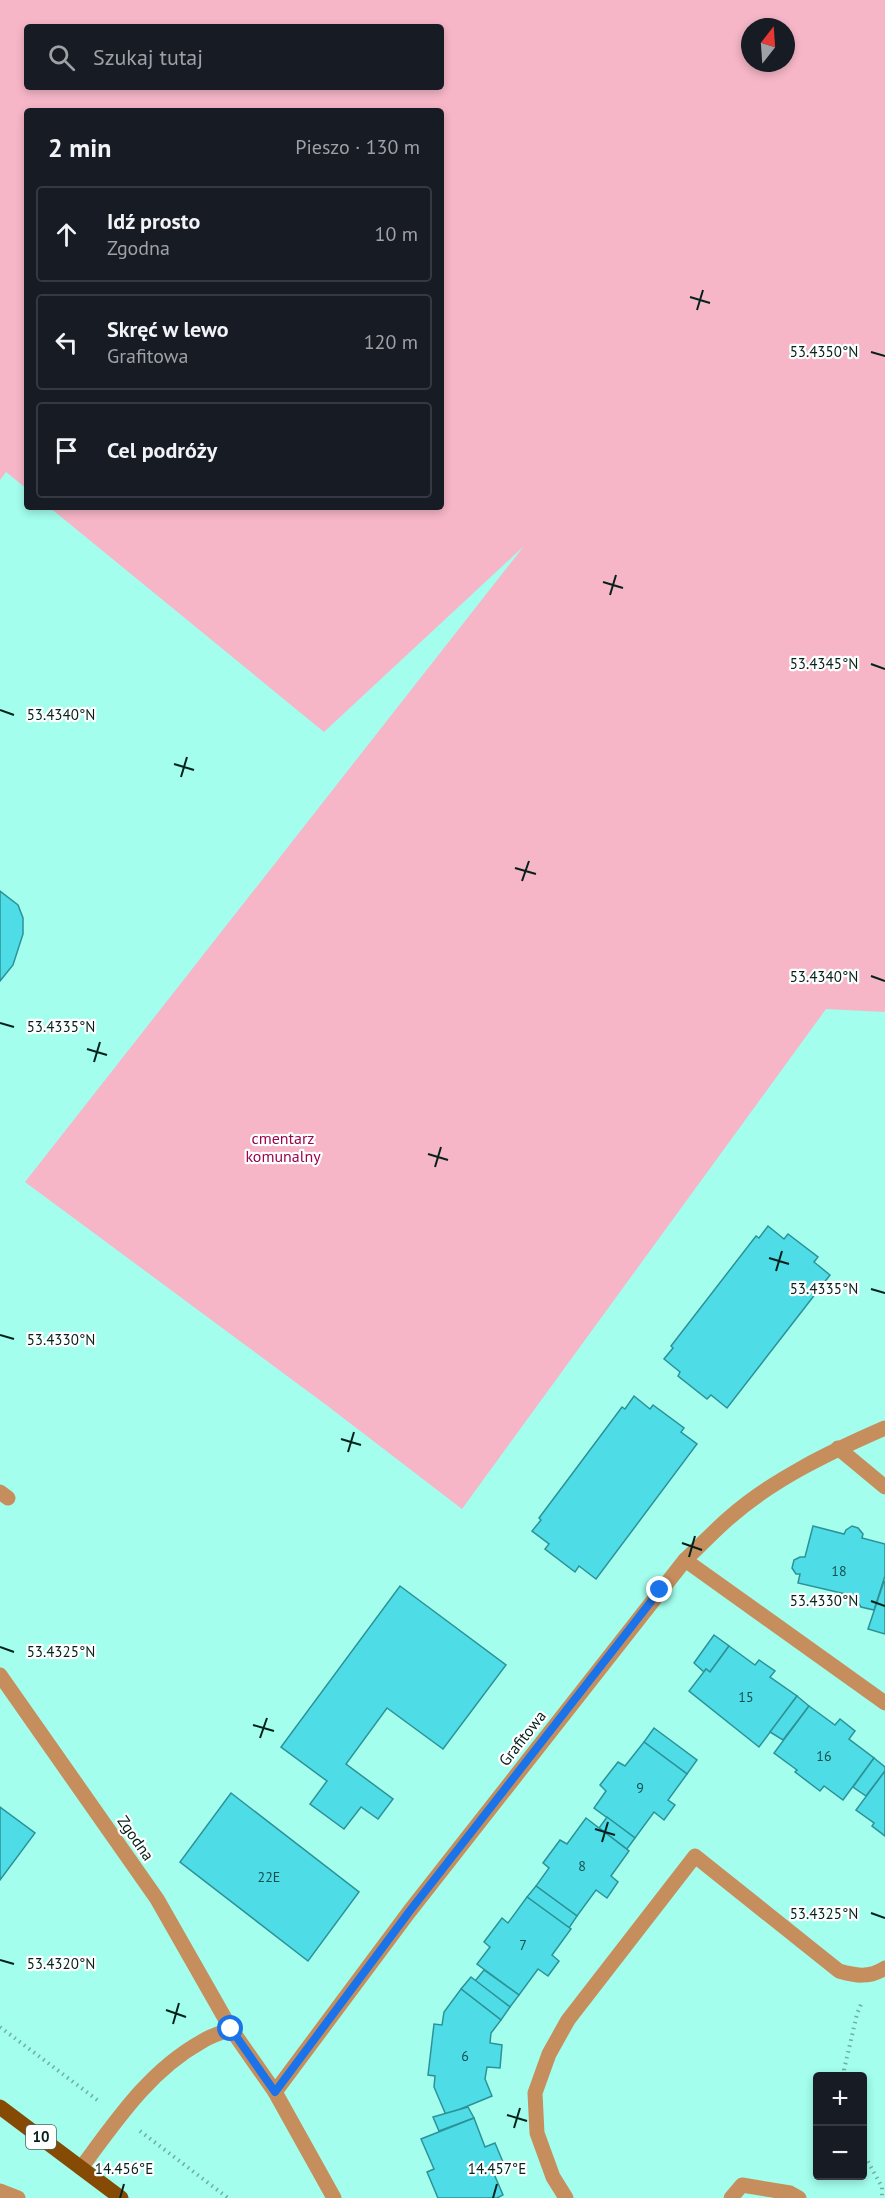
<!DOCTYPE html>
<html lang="pl">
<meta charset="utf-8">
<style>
body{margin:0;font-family:"PT Sans",sans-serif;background:#20242c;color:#f1f3f6}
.controls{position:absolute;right:18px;bottom:18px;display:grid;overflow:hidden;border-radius:6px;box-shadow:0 3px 9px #0003}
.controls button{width:54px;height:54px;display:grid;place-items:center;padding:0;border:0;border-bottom:2px solid #363941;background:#171b24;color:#f1f3f6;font:30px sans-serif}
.compass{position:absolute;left:741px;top:18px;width:54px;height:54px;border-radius:50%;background:#171b24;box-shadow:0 3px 9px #0003;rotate:17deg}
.stop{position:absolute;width:18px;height:18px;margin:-14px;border:4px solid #1a73e8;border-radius:50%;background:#fff}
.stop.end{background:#1a73e8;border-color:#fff;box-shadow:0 2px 6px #0008}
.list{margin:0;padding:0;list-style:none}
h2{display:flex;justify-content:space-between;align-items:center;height:78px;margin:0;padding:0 24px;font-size:26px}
h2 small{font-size:20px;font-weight:400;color:#9ea1a6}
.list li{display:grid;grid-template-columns:39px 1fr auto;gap:18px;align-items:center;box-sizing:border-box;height:96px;margin:0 12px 12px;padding:0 12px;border:2px solid #363941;border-radius:6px}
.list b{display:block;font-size:22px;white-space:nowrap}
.list p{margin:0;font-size:20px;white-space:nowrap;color:#9ea1a6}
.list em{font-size:20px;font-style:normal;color:#9ea1a6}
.icon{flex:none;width:33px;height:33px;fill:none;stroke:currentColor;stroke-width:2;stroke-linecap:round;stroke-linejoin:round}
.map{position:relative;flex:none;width:885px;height:2198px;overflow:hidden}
.search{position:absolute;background:#171b24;box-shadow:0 3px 9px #0003;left:24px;top:24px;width:420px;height:66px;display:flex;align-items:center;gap:15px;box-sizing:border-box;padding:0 21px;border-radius:6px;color:#9ea1a6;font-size:22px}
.panel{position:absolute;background:#171b24;box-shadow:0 3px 9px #0003;left:24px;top:108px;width:420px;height:402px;border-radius:6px}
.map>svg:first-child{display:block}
</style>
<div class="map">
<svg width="885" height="2198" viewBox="0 0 885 2198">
<rect width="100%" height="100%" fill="#a3feed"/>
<path fill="#f6b6c7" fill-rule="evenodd" d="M0,0h885v1012l-59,-3 -364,500 -137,-105 -300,-222 499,-636 -200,186 -275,-225h392v-396h-414v378l-21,-17 -6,8zM27,27h414v60h-414zM750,27h36v36h-36z"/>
<g fill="#4edce6" stroke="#2d9298" stroke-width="1.5">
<polygon points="0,891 18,905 23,918 23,934 13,965 0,981"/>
<polygon points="768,1226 784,1239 788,1234 818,1257 814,1262 830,1275 727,1408 711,1395 707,1399 678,1376 680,1372 664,1359 673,1348 671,1346 756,1236 759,1238"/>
<polygon points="634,1396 650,1409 653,1405 684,1428 681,1432 697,1444 596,1579 579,1566 575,1572 545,1549 549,1544 532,1531 541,1520 539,1518 572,1474 622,1407 625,1409"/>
<polygon points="813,1526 844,1534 846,1530 852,1526 858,1528 863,1534 862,1538 885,1544 885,1576 874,1610 861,1607 854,1596 798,1583 800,1574 796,1574 792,1568 794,1560 800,1557 805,1557"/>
<polygon points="884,1581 885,1582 885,1634 868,1629"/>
<polygon points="400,1586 506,1665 443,1749 387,1708 346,1764 393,1799 378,1819 361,1807 344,1829 310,1804 327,1781 281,1747"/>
<polygon points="714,1635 729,1646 710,1672 706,1669 704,1672 694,1663"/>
<polygon points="729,1646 755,1665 759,1660 775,1671 770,1677 797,1696 759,1747 689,1691 706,1669 710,1672"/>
<polygon points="797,1696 809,1706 783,1740 770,1732"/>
<polygon points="809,1706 835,1725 840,1719 855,1731 849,1739 874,1758 843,1800 824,1786 820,1791 795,1772 797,1770 774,1753"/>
<polygon points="654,1728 697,1760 687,1774 644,1742"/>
<polygon points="644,1742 687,1774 668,1800 675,1805 664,1820 654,1812 635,1838 594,1808 606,1791 600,1785 618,1762 625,1766"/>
<polygon points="874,1758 885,1767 885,1771 866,1796 853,1787"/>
<polygon points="885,1771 885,1836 872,1826 874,1823 856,1810"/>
<polygon points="231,1793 359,1892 308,1961 180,1862"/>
<polygon points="0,1807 35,1833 0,1880"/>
<polygon points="607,1817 635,1838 627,1849 599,1828"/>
<polygon points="586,1818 629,1851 611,1876 618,1882 607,1898 596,1890 577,1916 536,1886 549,1868 543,1863 560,1840 567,1844"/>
<polygon points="536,1886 577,1916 569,1928 527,1897"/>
<polygon points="527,1897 571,1929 552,1955 559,1961 548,1976 538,1969 519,1995 477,1964 490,1947 484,1942 502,1918 508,1923"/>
<polygon points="484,1970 519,1995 510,2007 475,1981"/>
<polygon points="471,1977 510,2007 501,2020 461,1989"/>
<polygon points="461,1989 501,2020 491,2033 490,2043 502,2045 500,2068 487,2067 485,2079 492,2096 446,2115 434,2087 435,2076 428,2075 434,2024 442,2025 444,2012"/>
<polygon points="468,2107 474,2118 439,2131 433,2117"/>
<polygon points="474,2118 485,2147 495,2143 503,2162 491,2167 503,2195 497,2198 438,2198 427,2172 434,2169 421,2139"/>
</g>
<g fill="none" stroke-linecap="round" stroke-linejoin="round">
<g stroke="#6bb0a4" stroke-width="4" stroke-dasharray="1.5 4.5" stroke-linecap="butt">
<polyline points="0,2027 100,2102"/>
<polyline points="845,2076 844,2070 857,2014 862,2002"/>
<polyline points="140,2131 228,2198"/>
<polyline points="862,2151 882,2187 882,2198"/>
</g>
<g stroke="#c68e5d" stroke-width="15">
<polyline points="0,1492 8,1498"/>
<polyline points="685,1560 885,1703"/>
<polyline points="0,2191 18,2198"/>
<path d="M566,2198l-13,-21 -16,-44 -2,-40 14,-39 19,-34 127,-164 144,115c17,5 30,7 46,-3"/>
<polyline points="731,2198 742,2185 790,2193 799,2198"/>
</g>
<g stroke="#c68e5d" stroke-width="15">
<polyline points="838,1448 885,1487"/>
<polyline points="0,1675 157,1899 231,2029 275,2092 334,2198"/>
<path d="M275,2092l134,-180 276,-352c15,-14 29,-29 44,-42 44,-39 103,-67 156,-90"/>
<path d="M81,2168c35,-47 68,-97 120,-126 9,-6 20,-9 30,-13"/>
</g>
<polyline stroke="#854b05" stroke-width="15" points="0,2107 121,2198"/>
</g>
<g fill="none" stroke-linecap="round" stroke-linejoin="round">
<polyline stroke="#1a73e8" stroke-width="8" points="231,2029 275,2092 409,1912 660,1590"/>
</g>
<path fill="none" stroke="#04211c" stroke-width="2" d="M690,297l20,6M697,310l6,-20M871,352l14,4M603,582l20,6M610,595l6,-20M871,664l14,5M0,710l14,5M174,764l20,6M181,777l6,-20M515,868l21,6M522,881l7,-20M871,976l14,5M0,1023l14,4M87,1049l20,6M94,1062l6,-20M428,1154l20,6M435,1167l6,-20M769,1258l20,6M776,1271l6,-20M871,1289l14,4M0,1335l14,4M341,1439l20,6M348,1452l6,-20M682,1543l20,7M689,1557l6,-21M871,1601l14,5M0,1647l14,5M253,1725l21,6M260,1738l7,-20M595,1829l20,6M602,1842l6,-20M871,1913l14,5M0,1960l14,4M166,2010l20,7M173,2024l6,-21M507,2115l20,6M514,2128l6,-20M120,2198l4,-14M493,2198l4,-14"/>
<g text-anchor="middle" stroke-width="4.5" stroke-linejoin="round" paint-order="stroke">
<g font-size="14" fill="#16504e">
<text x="839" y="1576">18</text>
<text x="746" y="1702">15</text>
<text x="824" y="1761">16</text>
<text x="640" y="1793">9</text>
<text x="582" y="1871">8</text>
<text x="269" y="1882">22E</text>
<text x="523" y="1950">7</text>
<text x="465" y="2061">6</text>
</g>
<rect fill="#fff" stroke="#4f6460" stroke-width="1.5" x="26" y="2125" width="30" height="24" rx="4.5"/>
<g font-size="15" font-weight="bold" fill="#04211c">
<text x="41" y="2142">10</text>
</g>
<g font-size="16" fill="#9d054f" stroke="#fff">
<text x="283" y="1144">cmentarz<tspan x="283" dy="18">komunalny</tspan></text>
</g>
<g font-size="16" fill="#04211c" stroke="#fff">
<text transform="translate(522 1738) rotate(-52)" y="6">Grafitowa</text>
<text transform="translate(136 1838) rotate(55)" y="6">Zgodna</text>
</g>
</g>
<g font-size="15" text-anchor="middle" fill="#04211c" stroke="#fff" stroke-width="4.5" stroke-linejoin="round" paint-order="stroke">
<text x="824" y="357">53.4350°N</text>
<text x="824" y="669">53.4345°N</text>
<text x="61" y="720">53.4340°N</text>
<text x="824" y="982">53.4340°N</text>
<text x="61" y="1032">53.4335°N</text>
<text x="824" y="1294">53.4335°N</text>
<text x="61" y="1345">53.4330°N</text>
<text x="824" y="1606">53.4330°N</text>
<text x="61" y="1657">53.4325°N</text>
<text x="824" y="1919">53.4325°N</text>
<text x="61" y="1969">53.4320°N</text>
<text x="124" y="2174">14.456°E</text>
<text x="497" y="2174">14.457°E</text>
</g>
</svg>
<div class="controls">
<button>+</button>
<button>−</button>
</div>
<svg class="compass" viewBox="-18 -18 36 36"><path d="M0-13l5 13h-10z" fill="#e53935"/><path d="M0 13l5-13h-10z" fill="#9ea1a6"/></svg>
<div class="stop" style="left:231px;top:2029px"></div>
<div class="stop end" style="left:660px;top:1590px"></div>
<div class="search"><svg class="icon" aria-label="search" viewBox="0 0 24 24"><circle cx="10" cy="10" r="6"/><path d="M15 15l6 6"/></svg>Szukaj tutaj</div>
<section class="panel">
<h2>2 min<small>Pieszo · 130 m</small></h2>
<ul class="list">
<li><svg class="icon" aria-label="ahead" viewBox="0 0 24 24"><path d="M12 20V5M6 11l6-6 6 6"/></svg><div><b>Idź prosto</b><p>Zgodna</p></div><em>10 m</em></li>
<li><svg class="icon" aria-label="left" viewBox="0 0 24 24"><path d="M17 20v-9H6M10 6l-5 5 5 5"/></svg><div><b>Skręć w lewo</b><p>Grafitowa</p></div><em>120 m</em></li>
<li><svg class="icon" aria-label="arrive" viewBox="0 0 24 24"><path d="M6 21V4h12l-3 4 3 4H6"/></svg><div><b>Cel podróży</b></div></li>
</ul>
</section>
</div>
